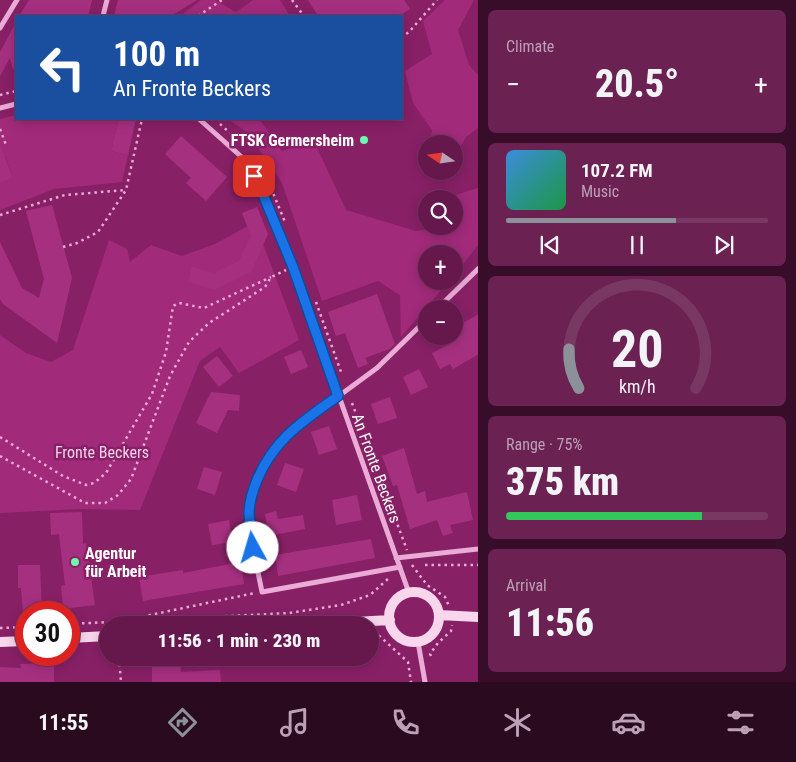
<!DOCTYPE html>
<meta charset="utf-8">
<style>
:root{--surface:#66184c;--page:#6c2153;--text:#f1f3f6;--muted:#bca0b5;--line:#793764;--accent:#8c9099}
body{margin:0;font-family:"Roboto Condensed",sans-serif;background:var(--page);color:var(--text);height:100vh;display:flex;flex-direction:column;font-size:19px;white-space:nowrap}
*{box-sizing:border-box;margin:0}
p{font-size:16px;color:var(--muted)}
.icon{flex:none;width:28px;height:28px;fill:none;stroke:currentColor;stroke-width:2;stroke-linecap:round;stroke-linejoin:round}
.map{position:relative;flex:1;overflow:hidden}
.details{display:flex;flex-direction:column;gap:10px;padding:10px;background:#380d2a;width:318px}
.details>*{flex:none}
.top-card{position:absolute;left:15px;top:15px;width:388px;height:105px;border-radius:0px;box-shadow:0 2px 12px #0003,0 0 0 1px var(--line);background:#1a4fa0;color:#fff;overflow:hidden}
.needle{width:32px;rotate:283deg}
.buttons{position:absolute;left:418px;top:135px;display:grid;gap:10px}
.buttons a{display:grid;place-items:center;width:45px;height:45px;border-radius:50%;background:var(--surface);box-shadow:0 2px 12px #0003,0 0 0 1px var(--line);font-size:25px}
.speed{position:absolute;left:15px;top:601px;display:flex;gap:10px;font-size:25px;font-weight:700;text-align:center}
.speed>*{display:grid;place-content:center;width:65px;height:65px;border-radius:50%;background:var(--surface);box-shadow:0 2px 12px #0003,0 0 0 1px var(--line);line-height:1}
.speed .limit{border:8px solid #d22;background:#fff;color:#111}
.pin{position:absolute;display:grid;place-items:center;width:42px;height:42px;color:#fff;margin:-21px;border-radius:10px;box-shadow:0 2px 8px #0006}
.me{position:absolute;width:55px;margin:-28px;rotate:354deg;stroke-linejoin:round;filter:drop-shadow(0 0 4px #0008)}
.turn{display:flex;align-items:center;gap:18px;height:105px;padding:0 15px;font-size:22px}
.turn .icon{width:65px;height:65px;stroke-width:2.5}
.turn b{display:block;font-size:35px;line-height:42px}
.big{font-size:38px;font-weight:800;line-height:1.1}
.details .tile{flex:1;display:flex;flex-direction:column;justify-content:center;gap:8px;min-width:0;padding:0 18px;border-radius:8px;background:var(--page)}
.details .dial{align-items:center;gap:0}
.dial svg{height:130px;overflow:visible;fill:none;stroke:var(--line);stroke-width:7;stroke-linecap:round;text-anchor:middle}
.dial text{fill:var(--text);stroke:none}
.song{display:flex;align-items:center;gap:15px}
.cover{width:60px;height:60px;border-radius:8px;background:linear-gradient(135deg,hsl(210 70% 55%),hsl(140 70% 35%))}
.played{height:5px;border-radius:2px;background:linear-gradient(90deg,var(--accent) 65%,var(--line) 65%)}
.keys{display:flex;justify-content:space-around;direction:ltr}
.heat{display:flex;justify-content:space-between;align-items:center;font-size:28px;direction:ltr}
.charge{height:8px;border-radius:4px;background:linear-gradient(90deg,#34c759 75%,var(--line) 0)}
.trip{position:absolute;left:99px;top:616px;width:280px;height:50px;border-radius:25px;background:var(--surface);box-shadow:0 2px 12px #0003,0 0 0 1px var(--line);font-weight:800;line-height:50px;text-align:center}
.dock{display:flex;height:80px;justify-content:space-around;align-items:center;background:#290a1e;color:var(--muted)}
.dock .icon{width:35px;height:35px}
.dock .active{color:var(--accent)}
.dock b{font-size:22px;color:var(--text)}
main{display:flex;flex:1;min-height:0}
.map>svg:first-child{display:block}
</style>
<main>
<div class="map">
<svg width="479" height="682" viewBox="0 0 479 682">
<rect width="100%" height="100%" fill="#882066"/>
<!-- green -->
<path fill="#a12a7b" d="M201,0H215L236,12L253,0H280L290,16H180Z
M445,0H474L458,30L469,65L478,75V128L466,137L454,159V144H430L432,130L413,103L405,71L432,54L423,21Z
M16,115V119H119L111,151L128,155L122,182L54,189L0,210V183L13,178L5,156L0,157V119Z
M228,119H259L282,151L314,141L346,210L416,231L454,226V199L446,198L478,188V245L454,276V254H426V281H449L401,337L400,295L378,281L322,301L282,183L247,132Z
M255,222L299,340L239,373L220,347L200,361L140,510L79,509L0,513V335L26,353L51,362L73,350L109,240L127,249L130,262L151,245L182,256L215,244Z"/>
<!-- building -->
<path fill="#a63080" d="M29,0H92L88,16H19Z
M118,0H197L171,16H114Z
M308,0H404L410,9L399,16H318Z
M16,22V68L13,69L10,58L0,76V52Z
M119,119H136L128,155L111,151Z
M181,136L227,177L206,201L186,183L191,178L165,154Z
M0,147H1L13,178L0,183Z
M52,205L72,278L57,343L3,304L0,299V242L22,288L39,298L44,279L26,211Z
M257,207L268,234L251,272L214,290L188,282L192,267L214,273L239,261L251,236L242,213Z
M377,294L395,344L390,349L365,358L368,364L358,368L345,333L336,336L328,312Z
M479,314V354L453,369L450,364L440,369L432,353L457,340L454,334V328Z
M301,350L308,367L291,374L284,357Z
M217,356L233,376L219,387L203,367Z
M419,369L428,387L411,395L403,377Z
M211,392L240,395L239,411L228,410L217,433L196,423Z
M390,397L397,418L378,424L371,404Z
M329,426L337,449L319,455L311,432Z
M404,448L417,494L425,491L427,502L467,492L473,520L450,525L453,533L443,536L437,520L410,529L397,485L393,486L382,456Z
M285,463L304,469L296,492L277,485Z
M204,467L222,472L215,495L197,489Z
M357,495L362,520L336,525L332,500Z
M276,511L278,519L303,515L305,529L269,536L265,514Z
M82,512L83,544L86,543L95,605L63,609L61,586L65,585L59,534L51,535L50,513Z
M229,520L233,542L212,545L208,524Z
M371,539L375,558L278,576L275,555Z
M241,562L244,584L143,601L139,577L183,570V573Z
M18,565H40L42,612L23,613L21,588H18Z
M152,658H180L181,672L220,670L221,682H152Z
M54,663V682H0V667L21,668L20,664Z"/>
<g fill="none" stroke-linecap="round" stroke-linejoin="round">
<!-- path -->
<path stroke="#eaabd7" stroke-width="2.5" stroke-dasharray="2.5 4" stroke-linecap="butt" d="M292,0L304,16
M198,16L222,0
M401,38L409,32L437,0
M0,95L16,91
M220,124L240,142
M0,129L6,145
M271,188L285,222
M0,215L65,195L126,190
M63,247L77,243L98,232L126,190L142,119
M316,302L341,372
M352,403L407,550
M0,437L63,476L86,485L94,483L106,473L152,394L166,352L173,306L179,303L204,308L271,277
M0,456L85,503H105L118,495L131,479L170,376L189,342L209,323L265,287L271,277L286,270
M412,565L427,585L445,597L449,606
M425,565H479
M136,619L150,615L255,593
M69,624L289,613L341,605L370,595L389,578
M0,628L26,627
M374,631L408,662L411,682
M431,656L430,654L438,643L451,631L452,625
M119,658L121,682"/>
<!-- street -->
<path stroke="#eaabd7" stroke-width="5" d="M103,16L107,0
M0,28L17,0
M0,108L16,104
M199,119L245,160L262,191L293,267L409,593
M437,309L479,268
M396,558L479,549
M400,567L262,592L253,548L249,513L254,489L263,468L276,446L291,431L377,368L426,320
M418,642L425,682"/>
<!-- secondary -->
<path stroke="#f8d7ed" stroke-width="10" d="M389 617a25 25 0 1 1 50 0a25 25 0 1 1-50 0Z
M439,615L479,617
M301,625L390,620
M69,638L108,636
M0,642L26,641"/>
</g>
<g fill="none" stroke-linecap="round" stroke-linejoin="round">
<!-- route casing -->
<g stroke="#114b97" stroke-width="12">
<path id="route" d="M253,548C252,537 250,525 249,514C249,503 253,490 257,480C275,438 302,422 338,396L293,267L262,192L254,176"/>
</g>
<!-- route -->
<use href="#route" stroke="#1a73e8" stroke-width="9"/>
</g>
<!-- markers -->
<g fill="#6cf8ae" stroke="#882066" stroke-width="2">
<circle cx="364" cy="140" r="5"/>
<circle cx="75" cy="562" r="5"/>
</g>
<g text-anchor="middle" stroke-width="5" stroke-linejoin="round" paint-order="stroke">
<!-- poi labels -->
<g font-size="16" font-weight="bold" fill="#fff" stroke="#882066" text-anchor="end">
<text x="354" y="146">FTSK Germersheim</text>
<text x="85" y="559" text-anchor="start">Agentur<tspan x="85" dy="18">für Arbeit</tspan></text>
</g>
<!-- park labels -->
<g font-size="16" fill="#f8d0eb" stroke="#882066">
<text x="102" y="458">Fronte Beckers</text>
</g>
<!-- street labels -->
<g font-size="16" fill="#fff" stroke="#882066">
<text transform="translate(377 468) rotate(70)" y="6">An Fronte Beckers</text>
</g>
</g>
</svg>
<div class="buttons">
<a><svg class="needle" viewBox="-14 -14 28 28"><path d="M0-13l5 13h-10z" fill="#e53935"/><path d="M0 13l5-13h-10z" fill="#bca0b5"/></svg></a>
<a><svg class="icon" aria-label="search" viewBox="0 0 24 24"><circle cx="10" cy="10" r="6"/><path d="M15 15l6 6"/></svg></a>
<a>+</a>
<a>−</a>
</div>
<div class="speed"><div class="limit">30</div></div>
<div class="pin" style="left:254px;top:176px;background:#d93025"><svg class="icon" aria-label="arrive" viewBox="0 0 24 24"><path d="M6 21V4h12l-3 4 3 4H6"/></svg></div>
<svg class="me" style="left:253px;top:548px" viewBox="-20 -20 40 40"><circle r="19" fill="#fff"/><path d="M0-13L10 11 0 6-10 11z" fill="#1a73e8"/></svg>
<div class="trip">11:56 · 1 min · 230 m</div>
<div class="top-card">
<div class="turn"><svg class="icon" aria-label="left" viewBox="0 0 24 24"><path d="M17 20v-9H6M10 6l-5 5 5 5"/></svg><div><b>100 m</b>An Fronte Beckers</div></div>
</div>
</div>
<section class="details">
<div class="tile"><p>Climate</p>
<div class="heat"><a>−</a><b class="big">20.5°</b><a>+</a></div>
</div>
<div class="tile">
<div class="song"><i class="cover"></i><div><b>107.2 FM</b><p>Music</p></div></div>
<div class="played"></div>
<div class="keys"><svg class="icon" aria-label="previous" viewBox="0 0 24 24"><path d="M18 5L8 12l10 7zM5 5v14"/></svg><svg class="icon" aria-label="pause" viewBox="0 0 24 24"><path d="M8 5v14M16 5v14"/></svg><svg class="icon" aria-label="next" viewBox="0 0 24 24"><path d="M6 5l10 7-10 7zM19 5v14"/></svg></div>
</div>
<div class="tile dial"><svg viewBox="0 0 100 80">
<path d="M14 69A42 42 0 1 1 86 69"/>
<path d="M14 69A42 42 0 0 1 8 45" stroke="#8c9099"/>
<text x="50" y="56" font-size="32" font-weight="700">20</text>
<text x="50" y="72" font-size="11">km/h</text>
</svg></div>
<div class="tile"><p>Range · 75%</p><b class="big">375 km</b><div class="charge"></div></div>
<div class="tile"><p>Arrival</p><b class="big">11:56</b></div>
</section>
</main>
<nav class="dock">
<b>11:55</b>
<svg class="icon active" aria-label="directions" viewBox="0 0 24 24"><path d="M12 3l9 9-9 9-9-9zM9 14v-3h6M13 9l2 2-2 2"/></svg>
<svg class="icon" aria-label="music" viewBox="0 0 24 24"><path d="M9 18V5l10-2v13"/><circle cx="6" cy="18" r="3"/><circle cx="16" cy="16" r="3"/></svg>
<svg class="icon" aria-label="phone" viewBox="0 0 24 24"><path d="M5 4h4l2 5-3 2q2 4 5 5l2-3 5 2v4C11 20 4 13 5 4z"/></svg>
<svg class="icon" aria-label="climate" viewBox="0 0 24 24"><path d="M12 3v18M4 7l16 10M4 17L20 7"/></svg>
<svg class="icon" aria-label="car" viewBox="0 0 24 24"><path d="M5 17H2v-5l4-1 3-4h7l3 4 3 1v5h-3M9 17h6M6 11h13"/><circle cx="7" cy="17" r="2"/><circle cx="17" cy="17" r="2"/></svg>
<svg class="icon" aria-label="filters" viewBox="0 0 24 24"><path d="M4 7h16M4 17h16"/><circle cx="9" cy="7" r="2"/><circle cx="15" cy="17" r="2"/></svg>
</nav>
